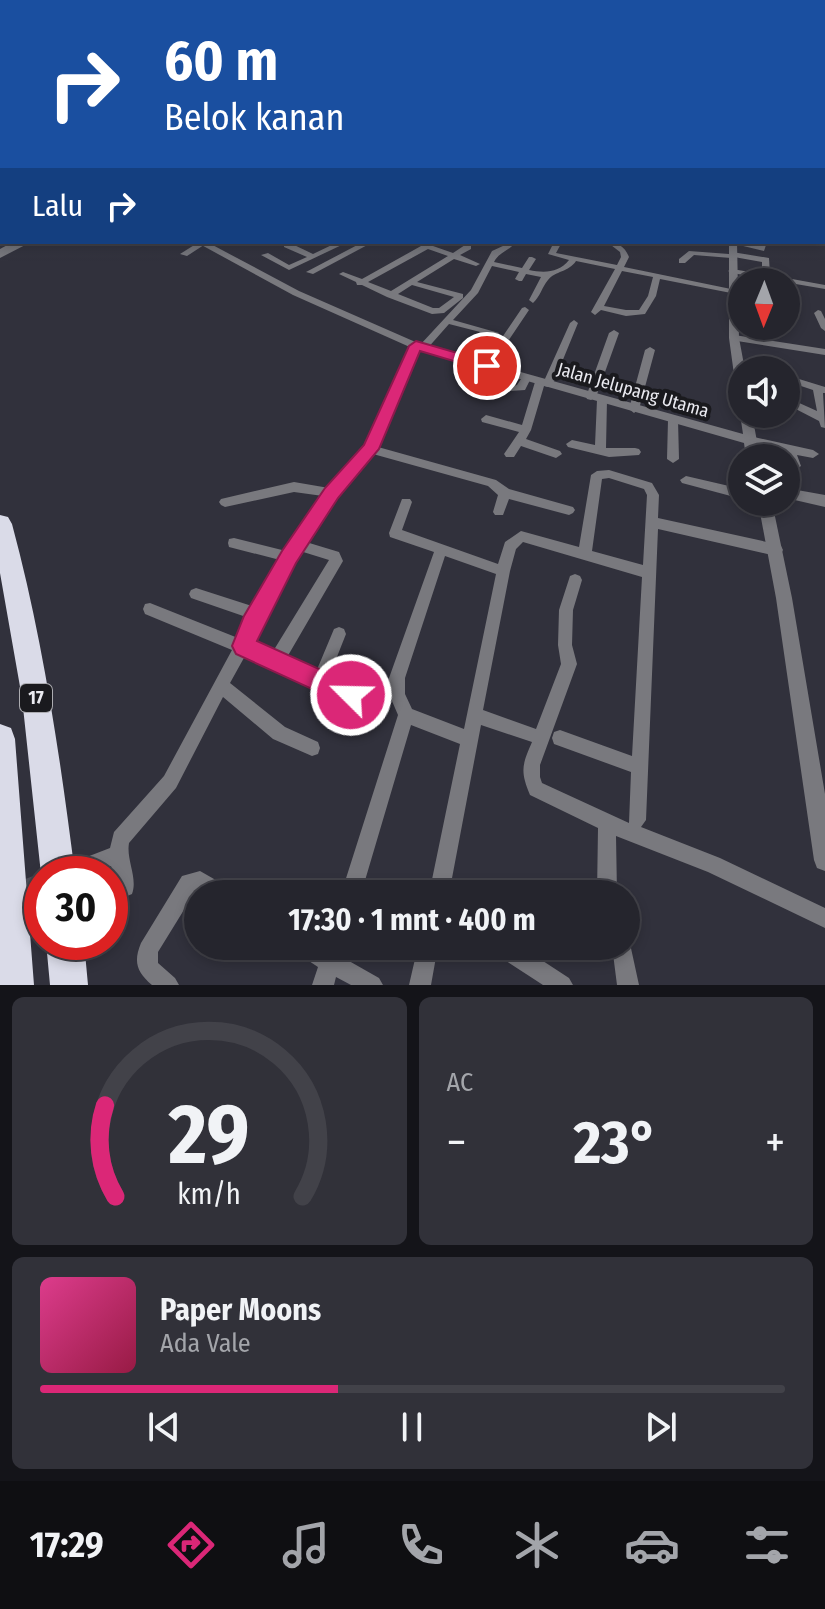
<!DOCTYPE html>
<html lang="id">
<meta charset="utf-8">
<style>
:root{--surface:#25252d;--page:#313139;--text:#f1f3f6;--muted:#a3a5aa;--line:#424249;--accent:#db2777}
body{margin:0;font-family:"Fira Sans Condensed",sans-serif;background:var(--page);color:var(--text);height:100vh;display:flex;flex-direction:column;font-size:30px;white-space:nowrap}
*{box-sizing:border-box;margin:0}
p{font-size:26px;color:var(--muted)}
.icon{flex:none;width:44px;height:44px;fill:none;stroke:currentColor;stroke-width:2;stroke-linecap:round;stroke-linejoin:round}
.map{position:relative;height:985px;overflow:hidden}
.side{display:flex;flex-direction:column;gap:12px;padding:12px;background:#141419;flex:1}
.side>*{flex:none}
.guide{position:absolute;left:0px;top:0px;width:826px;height:244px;box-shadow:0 4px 12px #0003,0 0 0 2px var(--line);background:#1a4fa0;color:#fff;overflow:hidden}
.needle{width:52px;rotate:181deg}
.buttons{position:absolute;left:728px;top:268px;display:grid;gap:16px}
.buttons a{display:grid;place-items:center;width:72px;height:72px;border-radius:50%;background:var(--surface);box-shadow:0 4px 12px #0003,0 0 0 2px var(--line);font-size:40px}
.speed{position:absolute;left:24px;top:856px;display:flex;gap:16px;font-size:40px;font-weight:700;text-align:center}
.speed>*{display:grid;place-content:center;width:104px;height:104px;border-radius:50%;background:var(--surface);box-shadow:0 4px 12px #0003,0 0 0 2px var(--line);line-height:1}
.speed .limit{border:12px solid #d22;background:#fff;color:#111}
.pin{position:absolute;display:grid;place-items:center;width:68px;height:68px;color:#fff;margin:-34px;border:4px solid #fff;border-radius:50%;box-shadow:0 2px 8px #0007}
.me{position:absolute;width:88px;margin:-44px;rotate:293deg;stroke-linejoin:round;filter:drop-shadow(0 0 6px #0008)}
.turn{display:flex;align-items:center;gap:28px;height:168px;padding:0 32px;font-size:36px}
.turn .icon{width:104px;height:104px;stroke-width:2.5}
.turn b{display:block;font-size:56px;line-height:68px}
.then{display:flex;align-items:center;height:76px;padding:0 32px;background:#0003;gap:16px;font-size:30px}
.big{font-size:60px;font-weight:700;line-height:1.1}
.side .widget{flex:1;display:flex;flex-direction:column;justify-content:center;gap:12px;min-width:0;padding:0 28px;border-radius:12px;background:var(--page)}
.side .dial{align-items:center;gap:0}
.dial svg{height:208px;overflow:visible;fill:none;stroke:var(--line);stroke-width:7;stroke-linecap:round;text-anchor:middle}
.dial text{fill:var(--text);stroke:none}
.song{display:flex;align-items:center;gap:24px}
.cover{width:96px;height:96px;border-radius:12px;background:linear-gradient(135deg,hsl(330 70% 55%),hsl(340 70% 35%))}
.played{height:8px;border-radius:4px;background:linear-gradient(90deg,var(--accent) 40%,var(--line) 40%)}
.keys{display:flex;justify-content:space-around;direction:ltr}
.heat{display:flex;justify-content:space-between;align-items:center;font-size:44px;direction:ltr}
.side .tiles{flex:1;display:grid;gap:12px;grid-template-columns:1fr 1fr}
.widget:last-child{grid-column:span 2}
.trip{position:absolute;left:184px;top:880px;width:456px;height:80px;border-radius:40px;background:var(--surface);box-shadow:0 4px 12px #0003,0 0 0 2px var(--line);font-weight:700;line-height:80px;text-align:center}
.tab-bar{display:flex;height:128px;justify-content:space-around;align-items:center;background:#0f0f12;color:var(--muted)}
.tab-bar .icon{width:56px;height:56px}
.tab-bar .active{color:var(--accent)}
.tab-bar b{font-size:36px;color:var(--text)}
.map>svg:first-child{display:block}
</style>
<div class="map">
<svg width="825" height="985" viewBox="0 0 825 985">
<rect width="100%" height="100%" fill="#31313c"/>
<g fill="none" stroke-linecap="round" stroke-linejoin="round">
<!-- river -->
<path fill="#140e35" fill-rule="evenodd" d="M2,142V148L0,149V143Z
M2,165V171L0,172V166Z"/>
<!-- minor-tunnel -->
<path stroke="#4d4d57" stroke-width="19" stroke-dasharray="19 9" stroke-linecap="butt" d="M0,898L42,883"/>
<!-- minor -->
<path fill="#79797e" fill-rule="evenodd" d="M824,124H825V126H824Z
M824,150L825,151V155L824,154Z
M2,175V179L0,180V176Z
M824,177H825V181H824Z
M0,185H2V189H0Z
M0,207H2V211H0Z
M0,216H2V221H0Z
M13,242H23L0,254V249Z
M199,242L207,243L187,256L180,254Z
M338,242H348L289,270L261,255L268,253L289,265L307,257L284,247V243H290L313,254Z
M363,242H373L313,274L306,272Z
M421,242H438L433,246L453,253L465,245H471V249L460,255L480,264L476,266L454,259L417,282L463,294V298L444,313L432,314L387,297L362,285H357L356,282L339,274L343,272L362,279L421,246L418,244ZM428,249L448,256L391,291L368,282ZM412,285L454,297L439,308H433L398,294Z
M508,242H516C509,251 499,252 494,262L522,268L529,257H532L536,259L529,270C544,273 559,273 569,260L548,254L554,242H562L556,253L617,265L621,257L620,252L607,242C618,242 625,247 629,257L624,267L731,289L735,291L731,293L660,279L656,296L645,314L626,316L601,310L595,315L591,312L615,269L576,261C569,272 555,271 548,280C542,287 540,297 533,303L529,300L541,277L526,274L522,281H519L515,279L519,272L492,266L478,293L453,320L499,333L476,365L473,366L468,363L488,334L449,324L426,350L419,349L378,447L496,480L509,489L573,507L575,510L573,513L569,515L509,499L503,515H495L493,512L498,495L488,486L373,454L336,496L306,542L339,552L343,561L286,659L316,672L334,629L339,627L344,629L346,634L329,677L357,689L359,695L357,701L351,703L245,656L230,683L285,727L318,742L320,748L318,754L312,756L273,739L223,697L176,788L129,843C126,860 138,878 132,894L125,897L118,894L111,866L92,874H79L77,867L79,860L110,848L114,832L164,776L232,650L145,614L143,609L145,604L150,603L238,638L249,618L191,598L189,594L191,590L196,588L255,607L280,560L229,547L228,543L229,539L234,538L286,551L323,496L294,492L225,507L221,505L219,502L221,499L294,482L329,488L366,447L413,344L420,345L471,290L492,251L505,245ZM622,271L653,277L648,296L639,310H626L604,306ZM300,551L329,560L272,653L251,644Z
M717,242H736L737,243L733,245Z
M759,242H767L764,251L739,245L743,243L758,246Z
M689,251L729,254L732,252L769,258L770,275L825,285V289L732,273L728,271L732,269L762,274V262L734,257L731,258L694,255L685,263H679V259Z
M525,307L529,310L490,368H484V364L522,308Z
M818,310L821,311L825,319V331L821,328L814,313Z
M574,320L578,323L553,384L548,387L544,386L531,430L526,439L560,451L562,454L556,458L521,446L514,457H506L504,454L519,432L482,422L481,419L486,415L522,425L535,382L540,379L544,381L570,323Z
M614,330L619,333L596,397L591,400L587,399L586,397L609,333Z
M734,335L825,349V355L731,340V336Z
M650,347L655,350L639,409L634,413L629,409L645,350Z
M740,364L755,368L757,370L737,369V365Z
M526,375L531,378L525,390L510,391V387L517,385L523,376Z
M786,375L825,387V393H823L825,428L821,427L819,421L786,404V397L817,411L813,390L786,381Z
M602,397L607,400L606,448H635L639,449L641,452L639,455L609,457L568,447L566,444L572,440L595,445L597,400Z
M673,416L678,420L679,459L673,463L667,459L668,420Z
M749,436L813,450L819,454L813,458L797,455L801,466L795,470L789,466L785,452L745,443L743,440Z
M609,470L652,483L659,495L658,518L776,544L781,546L783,550L781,554L776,556L658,529L646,820L641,827L720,858L825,908V928L708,872L616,836L617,894H597L598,828L530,795C520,771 522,765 532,742L481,725L449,894H429L460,744L411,725L361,894H341L398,715L389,694V678L434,552L390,537L389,533L402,499H410L412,502L402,530L498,564L505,542L521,531L579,547L591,475L597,471ZM609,478L644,489L647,495L643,565L592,551L602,479ZM523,542L642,577L632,756L560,730L554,732L552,738L554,744L631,772L629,823L542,783L540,777V765L577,664L572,645L573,610L582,580L580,576L575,574L570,576L559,610L558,645L561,664L536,729L483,710L510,571L516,549ZM445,556L496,574L464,729L412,709L405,694V678Z
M686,476L742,489V499L682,483L680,480Z
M200,871L228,887L231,894H203L198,891L195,892L158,952V963L175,978L179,985H152C137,972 133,962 141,943L182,876Z
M626,937L629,939L639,985H617L612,946H626Z
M294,946H345L342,957L379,978L383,985H351L336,977L334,985H312L318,967L297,953Z
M418,946H438L431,985H409Z
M491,946H520L569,978L573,985H543L494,953Z"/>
<!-- tertiary -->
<path fill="#79797e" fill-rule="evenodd" d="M20,242H31L0,258V252Z
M196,242H207L299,291L420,344L743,434L740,414L742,411V414H752L760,458H746L744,443L412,348L293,295Z
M729,242H737L739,338L745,370H742V393L736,389L729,338Z
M786,488L825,495V507L786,498Z
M758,502H772L792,598L825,794V871L817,868L814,860L776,598Z"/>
<!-- motorway -->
<path fill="#dadbe8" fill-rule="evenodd" d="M0,515L8,517L12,524C43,639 60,756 75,874H42V878L41,874L22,698L0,573Z
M0,724L11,728L15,739L34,985H0Z
M46,942H84L88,985H50Z"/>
</g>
<!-- sky -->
<linearGradient id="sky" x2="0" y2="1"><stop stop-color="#1b1b21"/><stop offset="0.47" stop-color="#484e61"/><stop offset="1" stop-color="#484e61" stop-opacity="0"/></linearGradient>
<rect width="825" height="262" fill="url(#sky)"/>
<!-- route -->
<path fill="#db2777" stroke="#8e194d" stroke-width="2" d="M416,341L492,363L494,366L487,371L420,351L379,449L338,498L296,563L257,641L359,687L363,695L359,703L351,707L236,654L232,646L244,616L282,551L325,488L364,445L409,346Z"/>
<g text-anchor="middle" stroke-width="8" stroke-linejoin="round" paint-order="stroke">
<!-- far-street labels -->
<g font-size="18" fill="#eaeaf0" stroke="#1a1a1e">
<text transform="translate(633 390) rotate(16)" y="6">Jalan Jelupang Utama</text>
</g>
<!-- shield labels -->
<rect fill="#1a1a1e" stroke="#acacb1" stroke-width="2" x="20" y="684" width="32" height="28" rx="6"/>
<g font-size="18" font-weight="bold" fill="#eaeaf0">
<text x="36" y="704">17</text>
</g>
</g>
</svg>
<div class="buttons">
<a><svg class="needle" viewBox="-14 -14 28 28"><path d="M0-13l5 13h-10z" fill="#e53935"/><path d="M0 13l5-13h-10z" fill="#a3a5aa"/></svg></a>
<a><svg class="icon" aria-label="sound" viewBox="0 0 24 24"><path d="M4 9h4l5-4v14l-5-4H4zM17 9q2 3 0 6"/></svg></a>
<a><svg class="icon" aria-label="layers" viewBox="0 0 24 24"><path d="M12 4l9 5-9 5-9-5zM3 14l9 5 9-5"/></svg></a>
</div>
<div class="speed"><div class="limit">30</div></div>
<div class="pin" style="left:487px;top:366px;background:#d93025"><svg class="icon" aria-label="arrive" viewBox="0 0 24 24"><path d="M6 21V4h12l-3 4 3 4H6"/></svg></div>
<svg class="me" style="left:351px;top:695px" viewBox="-20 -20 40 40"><circle r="17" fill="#db2777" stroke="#fff" stroke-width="3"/><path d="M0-11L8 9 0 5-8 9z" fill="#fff"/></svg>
<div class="trip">17:30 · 1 mnt · 400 m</div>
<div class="guide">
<div class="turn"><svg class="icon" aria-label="right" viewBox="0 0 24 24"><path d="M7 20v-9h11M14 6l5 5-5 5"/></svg><div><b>60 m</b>Belok kanan</div></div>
<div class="then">Lalu<svg class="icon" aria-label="right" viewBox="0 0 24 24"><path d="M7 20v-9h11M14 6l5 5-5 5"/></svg></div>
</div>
</div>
<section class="side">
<div class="tiles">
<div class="widget dial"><svg viewBox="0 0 100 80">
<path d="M14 69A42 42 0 1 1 86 69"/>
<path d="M14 69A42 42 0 0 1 10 34" stroke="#db2777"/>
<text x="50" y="56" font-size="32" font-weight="700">29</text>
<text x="50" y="72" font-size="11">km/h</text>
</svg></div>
<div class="widget"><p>AC</p>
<div class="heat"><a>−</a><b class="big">23°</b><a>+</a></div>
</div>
<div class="widget">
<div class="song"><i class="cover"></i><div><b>Paper Moons</b><p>Ada Vale</p></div></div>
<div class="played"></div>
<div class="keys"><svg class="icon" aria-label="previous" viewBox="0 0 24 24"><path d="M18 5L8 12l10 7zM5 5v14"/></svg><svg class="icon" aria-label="pause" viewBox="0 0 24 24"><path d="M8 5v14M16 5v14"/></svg><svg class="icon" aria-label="next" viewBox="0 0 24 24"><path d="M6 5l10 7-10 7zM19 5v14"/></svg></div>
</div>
</div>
</section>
<nav class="tab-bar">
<b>17:29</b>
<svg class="icon active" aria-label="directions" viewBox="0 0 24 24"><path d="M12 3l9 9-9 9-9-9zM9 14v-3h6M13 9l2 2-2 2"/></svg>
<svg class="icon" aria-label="music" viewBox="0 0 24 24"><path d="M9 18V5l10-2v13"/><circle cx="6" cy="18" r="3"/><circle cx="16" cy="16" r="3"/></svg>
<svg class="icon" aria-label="phone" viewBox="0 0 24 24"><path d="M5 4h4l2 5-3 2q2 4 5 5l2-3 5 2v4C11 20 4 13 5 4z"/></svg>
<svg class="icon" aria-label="climate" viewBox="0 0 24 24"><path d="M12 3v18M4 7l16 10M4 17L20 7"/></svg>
<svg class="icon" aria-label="car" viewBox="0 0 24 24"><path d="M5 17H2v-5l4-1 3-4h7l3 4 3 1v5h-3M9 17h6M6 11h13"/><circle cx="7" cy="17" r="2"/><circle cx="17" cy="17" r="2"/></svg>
<svg class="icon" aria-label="filters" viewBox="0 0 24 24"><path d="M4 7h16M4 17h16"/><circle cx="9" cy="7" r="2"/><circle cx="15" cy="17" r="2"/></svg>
</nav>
